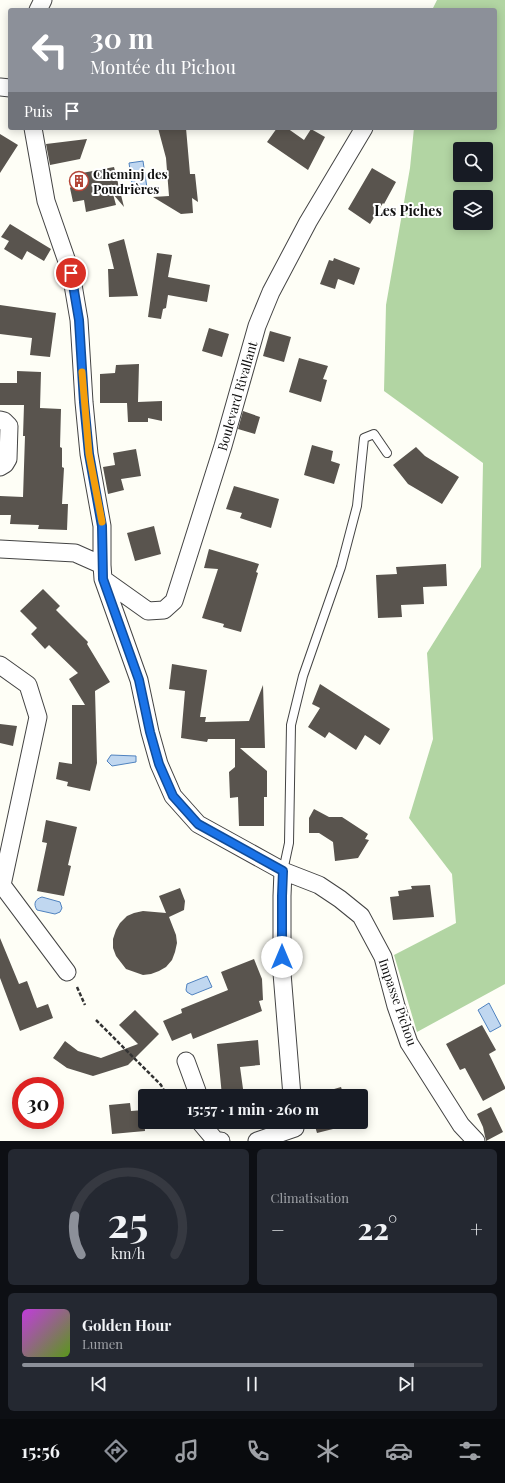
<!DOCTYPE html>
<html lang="fr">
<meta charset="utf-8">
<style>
:root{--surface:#171b24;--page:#242831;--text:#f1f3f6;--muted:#9ea1a6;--line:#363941;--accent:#8c9099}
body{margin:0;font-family:"Playfair Display",serif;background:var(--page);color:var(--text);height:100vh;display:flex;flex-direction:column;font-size:15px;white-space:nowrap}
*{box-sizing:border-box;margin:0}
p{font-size:13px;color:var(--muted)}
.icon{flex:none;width:22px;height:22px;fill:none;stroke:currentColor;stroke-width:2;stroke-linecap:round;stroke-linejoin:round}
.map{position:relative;height:1141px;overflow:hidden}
.panel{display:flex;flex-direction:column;gap:8px;padding:8px;background:#0d0f14;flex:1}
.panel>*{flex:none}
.top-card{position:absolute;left:8px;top:8px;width:489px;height:122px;border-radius:4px;box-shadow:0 2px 10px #0003;background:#8c9099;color:#fff;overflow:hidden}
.controls{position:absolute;left:453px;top:142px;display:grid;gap:8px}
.controls a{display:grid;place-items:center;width:40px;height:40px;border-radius:4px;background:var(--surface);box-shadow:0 2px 10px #0003;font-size:20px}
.speed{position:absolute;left:12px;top:1077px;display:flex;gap:8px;font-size:20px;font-weight:700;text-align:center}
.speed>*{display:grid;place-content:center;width:52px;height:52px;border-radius:50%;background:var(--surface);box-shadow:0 2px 10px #0003;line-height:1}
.speed .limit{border:6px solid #d22;background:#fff;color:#111}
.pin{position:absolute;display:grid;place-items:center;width:34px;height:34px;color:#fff;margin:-17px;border:2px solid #fff;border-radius:50%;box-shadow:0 1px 4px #0007}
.me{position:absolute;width:44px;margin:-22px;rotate:0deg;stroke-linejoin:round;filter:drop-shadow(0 0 3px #0008)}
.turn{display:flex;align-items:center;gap:14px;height:84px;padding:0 16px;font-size:18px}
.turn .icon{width:52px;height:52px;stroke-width:2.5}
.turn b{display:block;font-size:28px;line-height:34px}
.then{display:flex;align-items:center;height:38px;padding:0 16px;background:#0003;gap:8px;font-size:15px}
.big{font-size:30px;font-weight:700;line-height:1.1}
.panel .card{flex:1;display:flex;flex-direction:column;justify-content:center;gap:6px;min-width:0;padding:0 14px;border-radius:6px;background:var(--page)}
.panel .dial{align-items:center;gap:0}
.dial svg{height:104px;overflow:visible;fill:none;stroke:var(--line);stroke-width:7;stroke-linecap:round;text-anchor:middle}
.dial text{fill:var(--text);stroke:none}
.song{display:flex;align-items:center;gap:12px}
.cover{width:48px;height:48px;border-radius:6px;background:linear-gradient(135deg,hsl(290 70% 55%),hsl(90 70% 35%))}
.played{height:4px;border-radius:2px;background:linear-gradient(90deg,var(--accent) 85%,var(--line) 85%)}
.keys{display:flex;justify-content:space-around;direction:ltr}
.heat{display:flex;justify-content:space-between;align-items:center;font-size:22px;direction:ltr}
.panel .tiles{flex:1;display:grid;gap:8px;grid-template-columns:1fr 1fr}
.card:last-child{grid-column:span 2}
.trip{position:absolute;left:138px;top:1089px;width:230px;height:40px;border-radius:4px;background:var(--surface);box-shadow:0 2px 10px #0003;font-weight:700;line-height:40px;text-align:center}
.tab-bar{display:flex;height:64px;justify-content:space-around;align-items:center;background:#090b0e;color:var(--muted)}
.tab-bar .icon{width:28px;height:28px}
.tab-bar .selected{color:var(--accent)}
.tab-bar b{font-size:18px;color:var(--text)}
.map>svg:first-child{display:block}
</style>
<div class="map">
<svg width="505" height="1141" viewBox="0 0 505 1141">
<rect width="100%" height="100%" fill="#fefef6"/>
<!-- forest -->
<path fill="#b2d5a3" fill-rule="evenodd" d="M437,0H505V984L417,1032L394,955L456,923L452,874L409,818L433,739L427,653L481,567L483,463L384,391L386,305L410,168L414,128H495V10H432ZM460,149H486V175H460ZM460,197H486V223H460Z"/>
<!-- water -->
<path fill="#c0d7f0" stroke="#4f82bf" d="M143,161L147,188L133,190L129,163Z
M111,755L136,756V762L112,766L107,761Z
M42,897L60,902L62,908L60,912L55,914L37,910C33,904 35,899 42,897Z
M207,976L212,987L192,995L187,992L186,990L187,984Z
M489,1003L501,1026L490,1032L478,1010Z"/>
<!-- building -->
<path fill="#59544e" d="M158,128H186L190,174H195L198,202L192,198L193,213L181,214L153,197L169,196L166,158Z
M277,128H287L304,140L311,129L325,137L308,170L267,142Z
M0,134L18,145L0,173Z
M87,139L80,159L50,165L46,144Z
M114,167L124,207L113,194L116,205L86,212L84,200L73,202L70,188L82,173Z
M372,168L396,182L384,204L383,203L370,224L348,209Z
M10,224L51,249L44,261L27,251L22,260L4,249L9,241L1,237Z
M124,239L138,296L109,297L108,269H114L108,244Z
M157,253L172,255L168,277L210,285L207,302L168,295L166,308L163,309L161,319L148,317Z
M334,258L360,268L354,285L338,279L335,289L320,284L329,260L333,261Z
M0,305L56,313L50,357L30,355L32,338L0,334Z
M209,328L229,334L222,357L202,351Z
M270,331L291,337L284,362L263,356Z
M299,358L328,366L323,379L327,380L321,402L289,392Z
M139,364L138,402L162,401V421L148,418V422H128L127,403H100V374L115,373L116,365Z
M17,371L41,372L40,408L61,409L60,447L62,448V467L64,468L62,504H68L67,530L38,529L39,525L10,524L11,515H0V496L23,497L25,436H23L24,405H0V383H17Z
M243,411L260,417L255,434L238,429Z
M312,445L333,451L331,461L340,464L334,484L304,475Z
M416,447L425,456L459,477L442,504L408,484L393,465Z
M136,449L141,476L121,479L124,490L108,494L103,467L115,465L113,453Z
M234,486L279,499L271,528L240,518L242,513L226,509Z
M154,526L161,554L135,561L127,533Z
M209,549L259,564L256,572L258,573L241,632L223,627L224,624L202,618L218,569L204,568Z
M446,564L447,586L423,587L424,604L401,605L402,617L378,618L376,575L397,574L396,567Z
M43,589L60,606L56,610L88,642L87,644L110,682L95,691L97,763L90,791L67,786L68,782L56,779L59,762L72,764V705H85L69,679L78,673L49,645L45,649L31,634L37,628L20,611Z
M172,664L207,670L200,717H206L205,722L249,721L263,685L265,748H240L267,771V797H264V826H239L238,797L230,798L229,772L235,767V739H208L207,742L181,738L185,691L169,689Z
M320,684L390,729L380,745L365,735L356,750L329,732L325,738L308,727L320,708L312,704Z
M0,724L17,726L13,746L0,743Z
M314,809L329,817H342L368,834L365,839L369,840L358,858L335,861L333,842L319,833H309V818Z
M46,820L77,827L68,865L71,866L64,896L37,891L47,843L42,842Z
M430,885L434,917L393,920L390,897L399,896L398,891L412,889L411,886Z
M180,888L185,901L184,910L169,917L176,935L177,943L175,952L172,960L166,967L159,971L151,974L143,975L126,969L116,956L113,948V939L116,930L120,923L127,916L134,913L143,911L166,913L159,896Z
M0,938L19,984L27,981L37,1008L48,1004L53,1018L20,1031L0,978Z
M254,959L262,979L263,1000L259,1001L262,1011L193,1039L191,1033L172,1041L163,1021L182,1013L181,1009L228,990L221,972Z
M135,1010L159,1034L128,1065L93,1076L67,1068L53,1058L65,1041L78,1051L101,1058L138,1044L119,1025Z
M482,1025L496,1050L489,1054L505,1087V1089L483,1101L465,1068L460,1070L446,1044Z
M258,1040L260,1065L240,1067L244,1096H222L217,1044Z
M341,1087L344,1096H310Z
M130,1103L131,1111L144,1110L145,1131L112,1134L109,1105Z
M491,1107L503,1132L486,1141L483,1127L477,1114Z
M304,1122H330L333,1129L317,1133L314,1123L305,1126Z"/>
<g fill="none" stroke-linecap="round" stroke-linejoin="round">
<!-- lane casing -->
<g stroke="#444" stroke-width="10">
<path id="lane" d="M283,871L289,843L291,725L303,676L341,567L357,506L364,438L374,434L387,453"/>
</g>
<!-- street casing -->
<g stroke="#444" stroke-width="19">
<path id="street" d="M38,10L43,0
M0,87L10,88
M33,128L46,201L71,273L79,320L84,402L89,454L102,526V565L103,579L139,680L150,732L159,764L173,796L198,824L283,871L282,896V973L292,1096
M0,420L4,421L9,426L8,459L5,464L0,467
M0,549L75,553L102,565
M103,579L148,611L164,610L174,601L223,446L257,326L271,292L308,222L364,128
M0,665L28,685L38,717L2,885L67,972
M283,871L319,885L340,899L361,916L383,957L396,1006L409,1043L461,1125L476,1141
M186,1061L197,1091V1096
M200,1122L216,1141H221
M257,1141L295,1128"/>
</g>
<!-- path -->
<path stroke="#333" stroke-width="2.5" stroke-dasharray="4 2" stroke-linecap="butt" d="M77,987L85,1005
M96,1020L161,1085L167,1096"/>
<!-- lane -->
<use href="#lane" stroke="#fff" stroke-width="8"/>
<!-- street -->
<use href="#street" stroke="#fff" stroke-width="17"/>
</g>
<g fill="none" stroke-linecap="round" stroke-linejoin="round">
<!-- route casing -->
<g stroke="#114b97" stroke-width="10">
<path id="route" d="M71,273L79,320L84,402L89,454L102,526L103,579L139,680L150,732L159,764L173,796L198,824L283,871L282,896V957"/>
</g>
<!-- route -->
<use href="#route" stroke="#1a73e8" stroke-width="7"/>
<!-- slow -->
<path stroke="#f59e0b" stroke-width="7" d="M82,372L89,454L102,522"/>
</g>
<!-- icons -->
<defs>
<g id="building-ring" transform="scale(1)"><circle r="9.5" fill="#fff" stroke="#b34437" stroke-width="1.5"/><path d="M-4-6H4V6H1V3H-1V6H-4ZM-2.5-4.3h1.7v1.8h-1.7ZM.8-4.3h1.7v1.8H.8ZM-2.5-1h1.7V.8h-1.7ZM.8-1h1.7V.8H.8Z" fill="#b34437"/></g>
</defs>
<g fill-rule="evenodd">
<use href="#building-ring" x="79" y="181"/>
</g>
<g text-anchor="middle" stroke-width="4" stroke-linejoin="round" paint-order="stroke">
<!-- poi labels -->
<g font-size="13" font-weight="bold" fill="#111" stroke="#fff" text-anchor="start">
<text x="93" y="179">Cheminj des<tspan x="93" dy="15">Poudrières</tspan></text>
</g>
<!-- street labels -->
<g font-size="13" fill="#111" stroke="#fff">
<text transform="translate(237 396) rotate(-74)" y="5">Boulevard Rivallant</text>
<text transform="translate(398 1002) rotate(71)" y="5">Impasse Pichou</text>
</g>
<!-- neighbourhood labels -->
<g font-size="14" font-weight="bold" fill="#111" stroke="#fff">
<text x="408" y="216">Les Piches</text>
</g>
</g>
</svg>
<div class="controls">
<a><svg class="icon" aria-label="search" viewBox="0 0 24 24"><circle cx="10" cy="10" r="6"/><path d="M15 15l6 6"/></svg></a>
<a><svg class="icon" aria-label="layers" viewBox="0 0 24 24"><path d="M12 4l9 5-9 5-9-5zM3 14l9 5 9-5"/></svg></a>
</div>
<div class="speed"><div class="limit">30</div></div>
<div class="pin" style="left:71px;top:273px;background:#d93025"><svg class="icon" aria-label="arrive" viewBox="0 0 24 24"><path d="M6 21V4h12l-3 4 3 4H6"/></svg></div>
<svg class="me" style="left:282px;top:957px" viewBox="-20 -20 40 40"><circle r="19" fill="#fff"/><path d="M0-13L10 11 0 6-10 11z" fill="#1a73e8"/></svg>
<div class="trip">15:57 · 1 min · 260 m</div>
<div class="top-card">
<div class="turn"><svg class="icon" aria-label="left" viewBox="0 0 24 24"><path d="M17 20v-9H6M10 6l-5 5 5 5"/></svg><div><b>30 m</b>Montée du Pichou</div></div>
<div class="then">Puis<svg class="icon" aria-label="arrive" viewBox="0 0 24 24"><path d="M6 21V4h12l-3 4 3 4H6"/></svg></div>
</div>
</div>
<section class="panel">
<div class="tiles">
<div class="card dial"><svg viewBox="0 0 100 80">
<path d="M14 69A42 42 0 1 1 86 69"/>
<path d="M14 69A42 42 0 0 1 9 39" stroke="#8c9099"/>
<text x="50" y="56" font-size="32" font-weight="700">25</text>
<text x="50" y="72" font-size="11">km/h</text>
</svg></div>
<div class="card"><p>Climatisation</p>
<div class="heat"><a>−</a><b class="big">22°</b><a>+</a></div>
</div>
<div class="card">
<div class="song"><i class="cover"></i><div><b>Golden Hour</b><p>Lumen</p></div></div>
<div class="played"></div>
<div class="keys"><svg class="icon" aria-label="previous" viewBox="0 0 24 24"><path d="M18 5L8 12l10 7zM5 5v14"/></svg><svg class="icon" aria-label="pause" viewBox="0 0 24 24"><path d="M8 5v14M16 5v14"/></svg><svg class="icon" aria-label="next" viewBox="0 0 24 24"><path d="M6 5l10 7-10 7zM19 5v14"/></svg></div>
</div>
</div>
</section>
<nav class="tab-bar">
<b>15:56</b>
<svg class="icon selected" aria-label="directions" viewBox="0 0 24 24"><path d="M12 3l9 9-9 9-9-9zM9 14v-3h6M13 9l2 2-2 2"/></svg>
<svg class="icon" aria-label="music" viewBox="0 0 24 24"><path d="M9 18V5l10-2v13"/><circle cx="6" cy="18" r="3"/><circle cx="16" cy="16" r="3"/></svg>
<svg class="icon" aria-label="phone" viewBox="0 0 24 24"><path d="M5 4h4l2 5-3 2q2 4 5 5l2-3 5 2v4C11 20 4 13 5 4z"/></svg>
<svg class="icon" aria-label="climate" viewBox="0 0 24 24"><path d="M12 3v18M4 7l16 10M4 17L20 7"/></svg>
<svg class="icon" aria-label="car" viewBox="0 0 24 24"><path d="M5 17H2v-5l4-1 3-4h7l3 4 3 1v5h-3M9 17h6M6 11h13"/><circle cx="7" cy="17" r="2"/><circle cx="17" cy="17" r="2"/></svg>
<svg class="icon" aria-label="filters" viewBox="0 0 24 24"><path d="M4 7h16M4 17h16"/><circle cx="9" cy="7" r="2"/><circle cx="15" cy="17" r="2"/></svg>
</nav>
